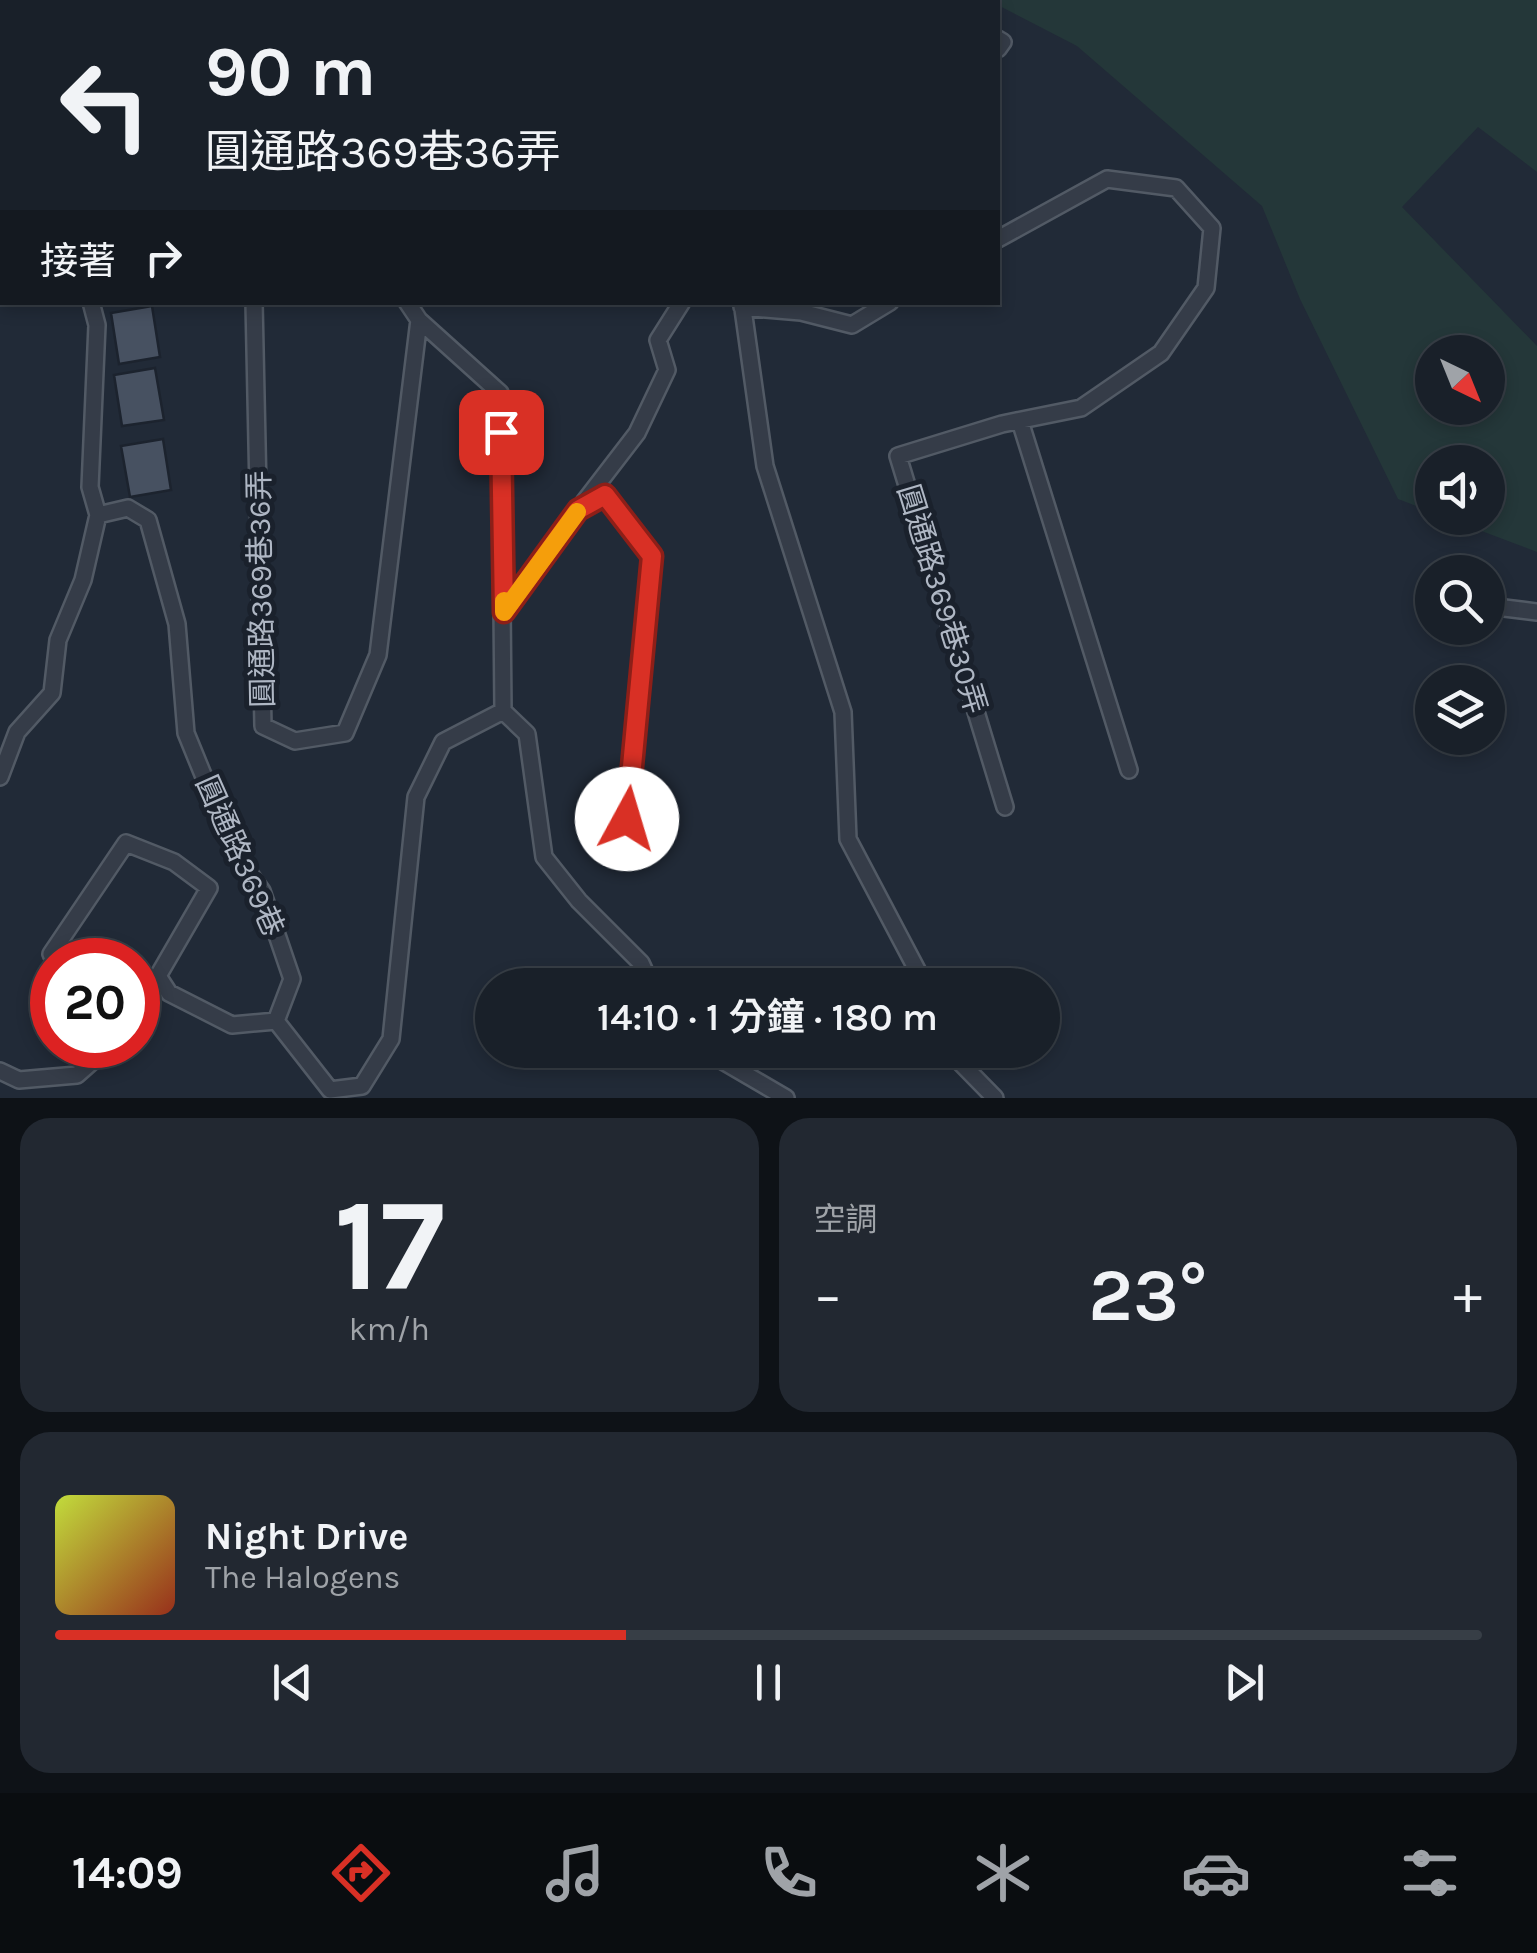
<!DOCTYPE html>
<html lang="zh-TW">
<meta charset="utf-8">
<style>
:root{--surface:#192029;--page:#222831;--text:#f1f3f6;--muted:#9fa3a8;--line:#373e46;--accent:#d93025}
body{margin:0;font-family:Karla,"Noto Sans TC",sans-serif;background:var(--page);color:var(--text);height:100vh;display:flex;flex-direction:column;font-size:38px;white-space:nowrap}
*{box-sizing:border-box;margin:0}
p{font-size:32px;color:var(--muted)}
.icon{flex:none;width:55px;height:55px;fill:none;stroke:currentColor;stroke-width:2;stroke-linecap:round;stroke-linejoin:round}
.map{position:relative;height:1098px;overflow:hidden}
.drawer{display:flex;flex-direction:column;gap:20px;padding:20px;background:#0e1217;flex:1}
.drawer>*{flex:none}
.banner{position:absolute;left:0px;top:0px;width:1000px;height:305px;box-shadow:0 5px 15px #0003,0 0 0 2px var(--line);background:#192029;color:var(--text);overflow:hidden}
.needle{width:65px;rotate:137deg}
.tools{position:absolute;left:1415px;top:335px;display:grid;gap:20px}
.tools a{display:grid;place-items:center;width:90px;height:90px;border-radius:50%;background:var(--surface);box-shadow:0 5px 15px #0003,0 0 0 2px var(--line);font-size:50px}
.speed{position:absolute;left:30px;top:938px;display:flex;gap:20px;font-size:50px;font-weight:700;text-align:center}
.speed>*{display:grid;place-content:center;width:130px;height:130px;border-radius:50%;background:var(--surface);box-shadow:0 5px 15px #0003,0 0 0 2px var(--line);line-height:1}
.speed .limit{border:15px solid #d22;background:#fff;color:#111}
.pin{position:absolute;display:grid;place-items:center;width:85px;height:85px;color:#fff;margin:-42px;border-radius:20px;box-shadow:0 5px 15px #0006}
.me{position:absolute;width:110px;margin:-55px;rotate:6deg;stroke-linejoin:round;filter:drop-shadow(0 0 8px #0008)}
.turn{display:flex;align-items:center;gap:35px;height:210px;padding:0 40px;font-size:45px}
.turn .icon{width:130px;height:130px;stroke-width:2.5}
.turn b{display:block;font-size:70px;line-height:85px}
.then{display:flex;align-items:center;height:95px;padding:0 40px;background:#0003;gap:20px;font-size:38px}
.big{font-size:75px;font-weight:600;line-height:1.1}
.drawer .widget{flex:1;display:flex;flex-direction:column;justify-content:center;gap:15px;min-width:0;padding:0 35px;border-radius:30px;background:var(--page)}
.drawer .dial{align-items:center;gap:0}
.dial b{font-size:130px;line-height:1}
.song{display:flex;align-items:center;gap:30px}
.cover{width:120px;height:120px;border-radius:15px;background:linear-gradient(135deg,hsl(70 70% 55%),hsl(10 70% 35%))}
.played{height:10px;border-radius:5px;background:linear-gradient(90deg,var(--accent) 40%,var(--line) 40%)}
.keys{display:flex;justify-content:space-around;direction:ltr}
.heat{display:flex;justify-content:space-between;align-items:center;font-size:55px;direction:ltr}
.drawer .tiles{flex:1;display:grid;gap:20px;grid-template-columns:1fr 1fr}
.widget:last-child{grid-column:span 2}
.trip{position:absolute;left:475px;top:968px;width:585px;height:100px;border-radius:50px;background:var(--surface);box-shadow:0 5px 15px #0003,0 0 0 2px var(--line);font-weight:600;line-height:100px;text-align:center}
.menu{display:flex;height:160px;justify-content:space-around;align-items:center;background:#0a0d10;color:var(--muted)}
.menu .icon{width:70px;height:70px}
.menu .on{color:var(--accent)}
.menu b{font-size:45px;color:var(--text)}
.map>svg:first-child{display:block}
</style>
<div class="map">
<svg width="1537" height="1098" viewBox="0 0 1537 1098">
<rect width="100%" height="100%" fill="#212a37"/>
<!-- green -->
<path fill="#243739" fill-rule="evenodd" d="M988,0H1537V172L1478,127L1402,207L1537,346V552L1447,518H1488V462H1432V512L1398,499L1300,299L1262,206L1077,46ZM1432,352H1488V408H1432Z"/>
<!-- building -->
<path fill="#475161" stroke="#1c232e" stroke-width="2.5" d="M152,306L160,357L119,364L111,313Z
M155,368L164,420L122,426L114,375Z
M163,439L171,490L130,497L121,446Z"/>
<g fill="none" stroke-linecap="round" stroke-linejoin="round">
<!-- lane casing -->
<g stroke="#525a65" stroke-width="20">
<path id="lane" d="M49,0L51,2
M913,0L922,2
M234,2V0
M652,2L657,0
M0,7L2,4
M998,39L1003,42L998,49
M0,74L2,79
M998,239L1107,179L1176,188L1212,228L1206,288L1161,353L1081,408L1002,424L898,456L1005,807
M91,302L97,325L90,487L98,515
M254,302L263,726L295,741L345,733L378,655L419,320L407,302
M742,302L765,466L843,712L848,839L925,985
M742,307L801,312L852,325L890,302
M419,320L500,393L503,711
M1020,421L1129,770
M584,502L637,433L667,370L658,340L682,302
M1488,606L1537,612
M504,612L578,510L605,495L652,557L627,819
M0,777L17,732L52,693L58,640L83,580L98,515L128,508L148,520L177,624L186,733L235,853L262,891L292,979L276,1021L330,1090L362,1086L391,1039L416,797L443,742L503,711L527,734L544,857L579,901L641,963L651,985
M51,954L126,843L174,862L209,888L158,976L169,993L232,1025L276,1021
M138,1006L158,976
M704,1050L786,1098
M948,1050L995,1098
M0,1071L19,1080L77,1075L111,1045"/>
</g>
<!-- lane -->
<use href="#lane" stroke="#353c48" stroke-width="15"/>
</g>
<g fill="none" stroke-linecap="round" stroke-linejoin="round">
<!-- route casing -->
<g stroke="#8d1f18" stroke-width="25">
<path id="route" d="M501,432L504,612L578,510L605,495L652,556L627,819"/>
</g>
<!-- route -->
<use href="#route" stroke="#d93025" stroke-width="18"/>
<!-- slow -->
<path stroke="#f59e0b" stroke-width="18" d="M504,601V612L577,512"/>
</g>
<g text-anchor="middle" stroke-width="10" stroke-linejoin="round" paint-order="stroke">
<!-- street labels -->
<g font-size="30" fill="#afb7c4" stroke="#1a212c">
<text transform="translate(261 589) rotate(-91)" y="10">圓通路369巷36弄</text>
<text transform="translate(942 599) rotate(73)" y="10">圓通路369巷30弄</text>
<text transform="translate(240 856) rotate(66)" y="10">圓通路369巷</text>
</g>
</g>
</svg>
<div class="tools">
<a><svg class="needle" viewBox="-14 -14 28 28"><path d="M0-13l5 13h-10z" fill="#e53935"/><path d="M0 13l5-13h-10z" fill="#9fa3a8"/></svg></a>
<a><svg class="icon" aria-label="sound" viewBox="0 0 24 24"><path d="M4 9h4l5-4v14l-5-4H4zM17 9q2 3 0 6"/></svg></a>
<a><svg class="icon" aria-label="search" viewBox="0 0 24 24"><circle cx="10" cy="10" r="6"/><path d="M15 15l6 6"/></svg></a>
<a><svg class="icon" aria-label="layers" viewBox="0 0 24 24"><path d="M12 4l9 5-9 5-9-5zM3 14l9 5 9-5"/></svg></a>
</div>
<div class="speed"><div class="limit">20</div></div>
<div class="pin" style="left:501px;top:432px;background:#d93025"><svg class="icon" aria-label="arrive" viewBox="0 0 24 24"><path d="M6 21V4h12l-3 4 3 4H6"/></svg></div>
<svg class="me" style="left:627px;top:819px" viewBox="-20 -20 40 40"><circle r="19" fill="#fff"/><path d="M0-13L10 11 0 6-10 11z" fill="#d93025"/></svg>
<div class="trip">14:10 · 1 分鐘 · 180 m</div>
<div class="banner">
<div class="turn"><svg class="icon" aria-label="left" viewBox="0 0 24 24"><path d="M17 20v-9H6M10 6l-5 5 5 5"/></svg><div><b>90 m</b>圓通路369巷36弄</div></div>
<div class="then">接著<svg class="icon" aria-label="right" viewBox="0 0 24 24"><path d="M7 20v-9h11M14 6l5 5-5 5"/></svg></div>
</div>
</div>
<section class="drawer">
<div class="tiles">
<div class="widget dial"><b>17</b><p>km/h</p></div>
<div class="widget"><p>空調</p>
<div class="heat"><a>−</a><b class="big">23°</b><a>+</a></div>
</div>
<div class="widget">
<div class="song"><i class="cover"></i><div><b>Night Drive</b><p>The Halogens</p></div></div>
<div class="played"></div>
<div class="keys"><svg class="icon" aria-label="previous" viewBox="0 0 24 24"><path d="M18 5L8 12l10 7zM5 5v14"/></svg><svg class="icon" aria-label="pause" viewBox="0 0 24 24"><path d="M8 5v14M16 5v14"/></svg><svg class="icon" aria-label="next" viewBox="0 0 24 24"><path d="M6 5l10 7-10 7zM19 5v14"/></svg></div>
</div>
</div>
</section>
<nav class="menu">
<b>14:09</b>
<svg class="icon on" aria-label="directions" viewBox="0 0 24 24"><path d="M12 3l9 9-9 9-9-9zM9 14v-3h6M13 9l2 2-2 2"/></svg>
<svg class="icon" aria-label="music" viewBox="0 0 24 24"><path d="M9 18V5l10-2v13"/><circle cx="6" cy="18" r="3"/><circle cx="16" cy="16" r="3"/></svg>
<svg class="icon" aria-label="phone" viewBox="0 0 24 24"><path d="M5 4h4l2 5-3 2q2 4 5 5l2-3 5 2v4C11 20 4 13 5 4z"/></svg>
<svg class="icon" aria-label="climate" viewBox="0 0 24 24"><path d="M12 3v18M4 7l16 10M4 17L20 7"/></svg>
<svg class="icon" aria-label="car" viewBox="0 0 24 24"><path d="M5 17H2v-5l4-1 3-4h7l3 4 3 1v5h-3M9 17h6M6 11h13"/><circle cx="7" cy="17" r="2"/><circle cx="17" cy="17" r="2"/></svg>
<svg class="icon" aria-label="filters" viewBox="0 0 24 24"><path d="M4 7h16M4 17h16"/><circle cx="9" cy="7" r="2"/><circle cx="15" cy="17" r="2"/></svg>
</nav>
